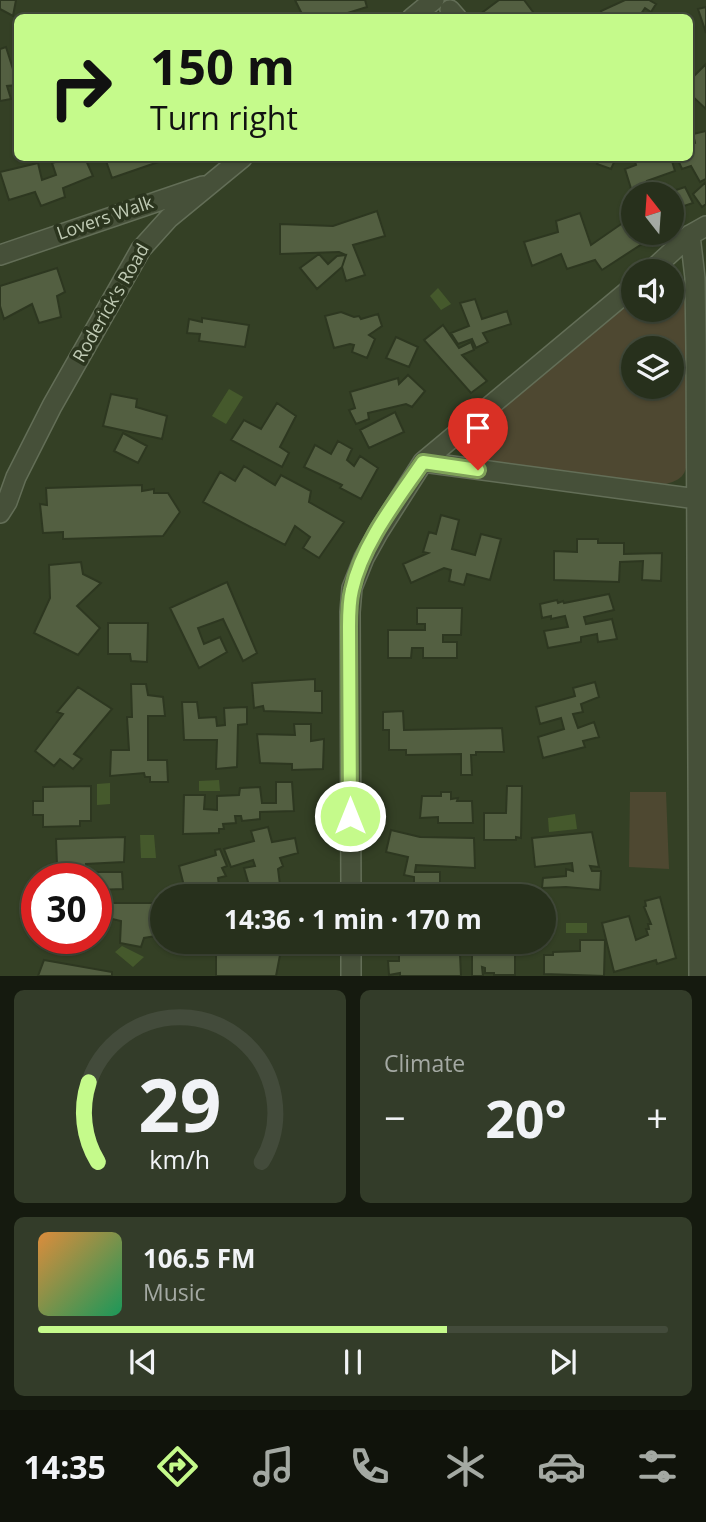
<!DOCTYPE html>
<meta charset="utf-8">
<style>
:root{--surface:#27301c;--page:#333c29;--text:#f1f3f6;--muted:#a4a9a3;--line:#434b3b;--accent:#c5fa8b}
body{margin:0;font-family:"Open Sans",sans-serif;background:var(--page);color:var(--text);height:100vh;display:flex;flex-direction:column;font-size:26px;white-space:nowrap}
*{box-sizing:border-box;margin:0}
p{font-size:23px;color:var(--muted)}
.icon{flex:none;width:38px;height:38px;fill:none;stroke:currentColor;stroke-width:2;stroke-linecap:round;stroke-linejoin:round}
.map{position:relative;height:976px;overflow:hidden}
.details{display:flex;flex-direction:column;gap:14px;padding:14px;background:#151a0f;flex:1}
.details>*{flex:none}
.hud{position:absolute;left:14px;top:14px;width:679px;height:147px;border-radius:10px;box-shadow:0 2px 5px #0004,0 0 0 2px var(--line);background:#c5fa8b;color:#111;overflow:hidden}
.needle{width:46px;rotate:343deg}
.controls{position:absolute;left:621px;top:182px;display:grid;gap:14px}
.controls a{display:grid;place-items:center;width:63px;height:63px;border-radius:50%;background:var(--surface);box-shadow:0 2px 5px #0004,0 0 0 2px var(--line);font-size:35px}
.speed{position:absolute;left:21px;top:863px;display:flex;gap:14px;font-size:35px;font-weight:700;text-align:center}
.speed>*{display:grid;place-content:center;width:91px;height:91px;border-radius:50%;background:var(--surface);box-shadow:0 2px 5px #0004,0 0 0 2px var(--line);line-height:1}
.speed .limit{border:10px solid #d22;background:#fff;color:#111}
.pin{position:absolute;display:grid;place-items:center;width:60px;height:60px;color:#fff;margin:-72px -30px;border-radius:50% 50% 50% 0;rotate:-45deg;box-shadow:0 0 7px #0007}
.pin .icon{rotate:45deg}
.me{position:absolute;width:77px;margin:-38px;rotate:0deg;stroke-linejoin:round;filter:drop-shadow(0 0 5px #0008)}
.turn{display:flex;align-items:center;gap:24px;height:147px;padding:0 21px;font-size:32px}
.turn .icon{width:91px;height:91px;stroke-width:2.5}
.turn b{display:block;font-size:49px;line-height:60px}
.big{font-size:52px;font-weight:700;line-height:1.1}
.details .tile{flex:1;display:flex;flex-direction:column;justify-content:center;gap:10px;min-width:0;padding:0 24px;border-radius:10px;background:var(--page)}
.details .dial{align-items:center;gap:0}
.dial svg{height:182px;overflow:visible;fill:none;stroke:var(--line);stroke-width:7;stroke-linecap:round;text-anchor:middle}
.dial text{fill:var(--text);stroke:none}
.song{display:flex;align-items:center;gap:21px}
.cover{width:84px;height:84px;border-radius:10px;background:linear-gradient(135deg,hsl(30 70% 55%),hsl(150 70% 35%))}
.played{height:7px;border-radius:4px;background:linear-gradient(90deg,var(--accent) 65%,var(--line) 65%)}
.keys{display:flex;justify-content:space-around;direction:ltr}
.heat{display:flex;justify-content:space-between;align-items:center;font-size:38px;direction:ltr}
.details .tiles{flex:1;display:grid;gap:14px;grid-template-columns:1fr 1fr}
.tile:last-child{grid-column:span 2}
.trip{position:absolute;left:150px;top:884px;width:406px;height:70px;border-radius:35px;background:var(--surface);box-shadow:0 2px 5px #0004,0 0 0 2px var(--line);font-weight:700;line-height:70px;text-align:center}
.tab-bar{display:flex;height:112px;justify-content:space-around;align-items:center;background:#10130b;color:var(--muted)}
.tab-bar .icon{width:49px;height:49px}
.tab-bar .current{color:var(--accent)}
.tab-bar b{font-size:32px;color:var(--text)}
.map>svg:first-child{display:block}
</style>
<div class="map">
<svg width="706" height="976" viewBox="0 0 706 976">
<rect width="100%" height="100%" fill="#344025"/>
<!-- green -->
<path fill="#4e4831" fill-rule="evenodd" d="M672,275L682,280L688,290L687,461C686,476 680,480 666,484L479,463C470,454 467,447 470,434L633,301L634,310H672ZM634,348H672V387H634Z
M630,792H666L669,869L629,867Z"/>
<!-- water -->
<path fill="#45592c" d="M438,288L451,304L441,310L430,296Z
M229,389L243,397L226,424L212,416Z
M219,780L220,791H199V781Z
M110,783V804L97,805V784Z
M575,814L577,829L549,832L548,818Z
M140,835H154L156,858H141Z
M566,923H587V933H566Z
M122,946L144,957L133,967L115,952Z"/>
<!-- building -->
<path fill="#535f41" stroke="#2d3720" stroke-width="2" d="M0,0H16L13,16L0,9Z
M295,0H365L367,7L344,14L346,18H304Z
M499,0H524L536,16L475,18Z
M625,0H649L656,4L651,12L645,8L638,18L622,16L620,18H603L601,11Z
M706,7V33L698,9Z
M231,13L233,18H208Z
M6,47L18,85L7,86L11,99L0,101V49Z
M706,64V109L690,94V71L694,76Z
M706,131V179L700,182L691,166L682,169L677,158H690V145L695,143L693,134Z
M68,158H85L93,176L63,188L65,197L41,206L35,192L9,200L0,172L38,163L42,180L56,175L52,163Z
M105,158H170L112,178Z
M600,158H616L611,169L597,164Z
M634,158H671L675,171L647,181L649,189L633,195L625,169L636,165Z
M706,182V204L702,207L693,194Z
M685,187L693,203L672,210V194H664Z
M377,211L385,236L353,245L365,275L346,281L342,267L346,255L339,252L280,254V224L333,226Z
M580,213L591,245L627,220L634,228V233H637L645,242L602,270L595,260L567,269L561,254L532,266L524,242L558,232L556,221Z
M319,254L328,264L337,256L346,255L342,267L317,289L300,268Z
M57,268L65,292L57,296L61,317L39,323L32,304L4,319L0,306V286Z
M475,299L482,319L507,311L511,324L483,333L488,342L476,348L472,339L458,344L451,333L469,326L460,303Z
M341,312L354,317L359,316L361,319L378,314L382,326L369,335L375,339L367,358L352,352L354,345L350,344L334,348L325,316Z
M202,318L249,325L245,347L199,341L200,334L187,333L189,319L202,322Z
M443,325L459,348L471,342L474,350L462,355L487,381L471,393L424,340Z
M396,337L418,347L409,367L386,358Z
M408,375L425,391L412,407L406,404L368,413L369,419L356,424L349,410L355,408L350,392L398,378L399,384Z
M111,394L137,399L136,407L167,416L162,439L103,426Z
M277,403L296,416L280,447L289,453L282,467L231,440L244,420L261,429Z
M395,412L404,432L369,448L360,430Z
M123,433L147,446L138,463L114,451Z
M338,441L352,449L347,460L354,466L360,456L378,468L361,499L340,488L342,485L304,467L315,445L331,454Z
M244,466L275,485L281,475L311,491L309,502L344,522L319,558L303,548L310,537L295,526L285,545L203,502L220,472L235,481Z
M142,485V491L154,489V493H168L180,512L163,536L63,539V532L43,533L40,504L47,505L46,488Z
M441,515L459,520L452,549L475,555L481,534L501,539L490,580L467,574L464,585L449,581L451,570L444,568L411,583L403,564L428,553L423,552L429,532L436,534Z
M577,539H598V543H624V554L662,553L661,581L642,580L643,561L620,562L619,582L554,580V551L577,552Z
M81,562L83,574L101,583L77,606L100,628L78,655L34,633L50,598L49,565Z
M227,582L257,653L243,661L223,619L198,628L204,644L220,637L227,652L199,668L170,608Z
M609,594L614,610L584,617L586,624L612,619L617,639L598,642L597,634L581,637V642L548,648L544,631L568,627L565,616L551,619V616L542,618L540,604L557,600L558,603L563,601L564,603Z
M417,608H462L461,635H443V642H457V658H423V648H412L411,658H388V630H425V624H417Z
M108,623H148L147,662L131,661L130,654H108Z
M315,679V691H322V713L264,711L263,706L254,708L252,683Z
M595,682L599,697L581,704L583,712L573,714L578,728L594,722L599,737L583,741L585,747L543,758L538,737L564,729L561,718L540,724L536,707L575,696L573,688Z
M131,684H146L148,695L163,697L165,716H148V760H167L168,782H150V777H145L144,773L110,776L111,750H129L127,717H132Z
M78,687L112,709L74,754L82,759L73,769L60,759L54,766L35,751L63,714L57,712Z
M182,702H197L199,718L216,717L217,726L225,725L224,708L247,707V724L238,725L237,767L216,769L217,740H184Z
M403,711L404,730L502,728L504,752H476V755H471L472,775H461V754L406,755V750H389V730H383V712Z
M294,724H311V741L324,739L323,769L292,770V764L260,763L257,734L295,735Z
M276,782H292L294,811L260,812V819L242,821L241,816H235L236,823L223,824L224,829H219V833L183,834L184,795H205L204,809L217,810V796L239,795L240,788L260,787L262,803H276Z
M91,786V821H80V826L43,827V815H33V801H43V787Z
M507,786H522L521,838L516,837V840H484V813H506Z
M441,792H451V799L458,798L457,801H472L473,823H438V817L420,818L422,796H441Z
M268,827L272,842L295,838L298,853L280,858L283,866L278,869L280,885L265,890L250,889L244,868L255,866L253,860L231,867L224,849L254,841L251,831Z
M391,830L420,837L474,838L475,868L416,865L415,872H440V893H414V877L404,875L408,857L386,852Z
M592,832L599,867L590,866L592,871H601L600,890L566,887L542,888L543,878L566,876V869L573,871L572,863L535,867L532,838Z
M125,837L124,862L86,864L87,872H122L123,889L96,890V878H76L75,868L57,865L56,839Z
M220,849L227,866L222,868L226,876L218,878L219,885L186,894L179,866L216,855L215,850Z
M660,897L676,958L657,964L656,960L614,972L602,923L629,916L636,940L648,935L646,929H649L648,924H651L644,907L646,906L645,901Z
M110,903H163L162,935L144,938L141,947L120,943L121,921L108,918Z
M580,940H605L604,976L544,974V955H553V952L580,951Z
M405,942H442V954H460L461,976H400V973L389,975L388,961H399V951L406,952Z
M472,942H497V951L515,950V975H494V973H485V968L482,967L483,976H472Z
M216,952L280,955L276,976H216Z
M44,960L112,972V976H38Z"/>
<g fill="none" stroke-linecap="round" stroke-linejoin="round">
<!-- minor casing -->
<g stroke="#636e57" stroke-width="22">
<path id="minor" d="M450,10L457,18
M412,18L434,0
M690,235L695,278L696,348L699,976
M0,255L203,186
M651,271L690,235L706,226
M423,462L697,499
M0,513L7,502L16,477L52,406L141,249L169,218L242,158
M351,896L350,612L352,588L364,558L379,531L423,462L634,286
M351,942V976"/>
</g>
<!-- minor -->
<use href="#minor" stroke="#465039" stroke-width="19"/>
</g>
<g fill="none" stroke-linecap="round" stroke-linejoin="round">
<!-- route casing -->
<g stroke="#80a25a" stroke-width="18">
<path id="route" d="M350,816L349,627C349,615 349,602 352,590C362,544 397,500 423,462L478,470"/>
</g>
<!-- route -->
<use href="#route" stroke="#c5fa8b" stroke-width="12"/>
</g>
<g text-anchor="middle" stroke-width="7" stroke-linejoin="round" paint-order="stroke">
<!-- street labels -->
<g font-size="18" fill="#c0cbb5" stroke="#2b351e">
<text transform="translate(105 218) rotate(-19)" y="6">Lovers Walk</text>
<text transform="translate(111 303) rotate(-60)" y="6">Roderick's Road</text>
</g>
</g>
</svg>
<div class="controls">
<a><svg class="needle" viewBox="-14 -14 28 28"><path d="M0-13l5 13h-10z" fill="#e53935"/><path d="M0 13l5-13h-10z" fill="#a4a9a3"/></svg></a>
<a><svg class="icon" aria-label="sound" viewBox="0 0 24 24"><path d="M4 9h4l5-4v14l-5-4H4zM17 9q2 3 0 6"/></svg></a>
<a><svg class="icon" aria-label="layers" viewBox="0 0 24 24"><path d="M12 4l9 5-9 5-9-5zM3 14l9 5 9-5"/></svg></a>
</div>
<div class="speed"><div class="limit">30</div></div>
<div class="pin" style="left:478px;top:470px;background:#d93025"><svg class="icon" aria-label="arrive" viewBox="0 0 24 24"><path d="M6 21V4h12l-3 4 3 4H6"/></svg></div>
<svg class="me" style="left:350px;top:816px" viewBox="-20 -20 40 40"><circle r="17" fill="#c5fa8b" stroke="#fff" stroke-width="3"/><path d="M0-11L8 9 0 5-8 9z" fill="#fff"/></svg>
<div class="trip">14:36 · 1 min · 170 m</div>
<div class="hud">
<div class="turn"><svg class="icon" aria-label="right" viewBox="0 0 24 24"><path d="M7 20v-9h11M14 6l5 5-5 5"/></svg><div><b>150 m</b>Turn right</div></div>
</div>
</div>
<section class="details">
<div class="tiles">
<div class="tile dial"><svg viewBox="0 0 100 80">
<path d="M14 69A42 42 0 1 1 86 69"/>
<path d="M14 69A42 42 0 0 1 10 34" stroke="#c5fa8b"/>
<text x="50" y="56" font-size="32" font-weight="700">29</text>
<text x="50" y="72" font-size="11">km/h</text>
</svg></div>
<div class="tile"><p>Climate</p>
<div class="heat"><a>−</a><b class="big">20°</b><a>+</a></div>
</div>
<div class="tile">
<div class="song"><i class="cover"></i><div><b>106.5 FM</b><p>Music</p></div></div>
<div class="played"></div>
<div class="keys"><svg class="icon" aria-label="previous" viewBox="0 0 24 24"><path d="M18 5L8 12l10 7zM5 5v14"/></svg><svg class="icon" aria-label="pause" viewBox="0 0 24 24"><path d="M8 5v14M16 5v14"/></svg><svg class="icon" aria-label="next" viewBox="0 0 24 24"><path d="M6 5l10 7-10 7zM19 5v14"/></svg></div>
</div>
</div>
</section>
<nav class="tab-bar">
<b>14:35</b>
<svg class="icon current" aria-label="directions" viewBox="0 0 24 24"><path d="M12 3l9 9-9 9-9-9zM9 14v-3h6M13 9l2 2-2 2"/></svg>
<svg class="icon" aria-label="music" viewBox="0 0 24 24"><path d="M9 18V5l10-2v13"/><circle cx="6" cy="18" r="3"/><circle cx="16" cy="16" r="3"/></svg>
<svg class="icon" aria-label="phone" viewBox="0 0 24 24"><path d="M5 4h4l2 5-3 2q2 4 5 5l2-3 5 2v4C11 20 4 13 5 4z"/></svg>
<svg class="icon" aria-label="climate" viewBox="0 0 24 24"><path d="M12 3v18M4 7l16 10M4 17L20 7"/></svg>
<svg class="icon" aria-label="car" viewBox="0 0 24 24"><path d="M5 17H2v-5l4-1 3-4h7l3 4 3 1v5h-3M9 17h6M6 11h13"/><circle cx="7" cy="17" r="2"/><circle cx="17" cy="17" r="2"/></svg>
<svg class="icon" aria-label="filters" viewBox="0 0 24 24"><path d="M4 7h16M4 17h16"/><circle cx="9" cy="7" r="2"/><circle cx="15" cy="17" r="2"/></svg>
</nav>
